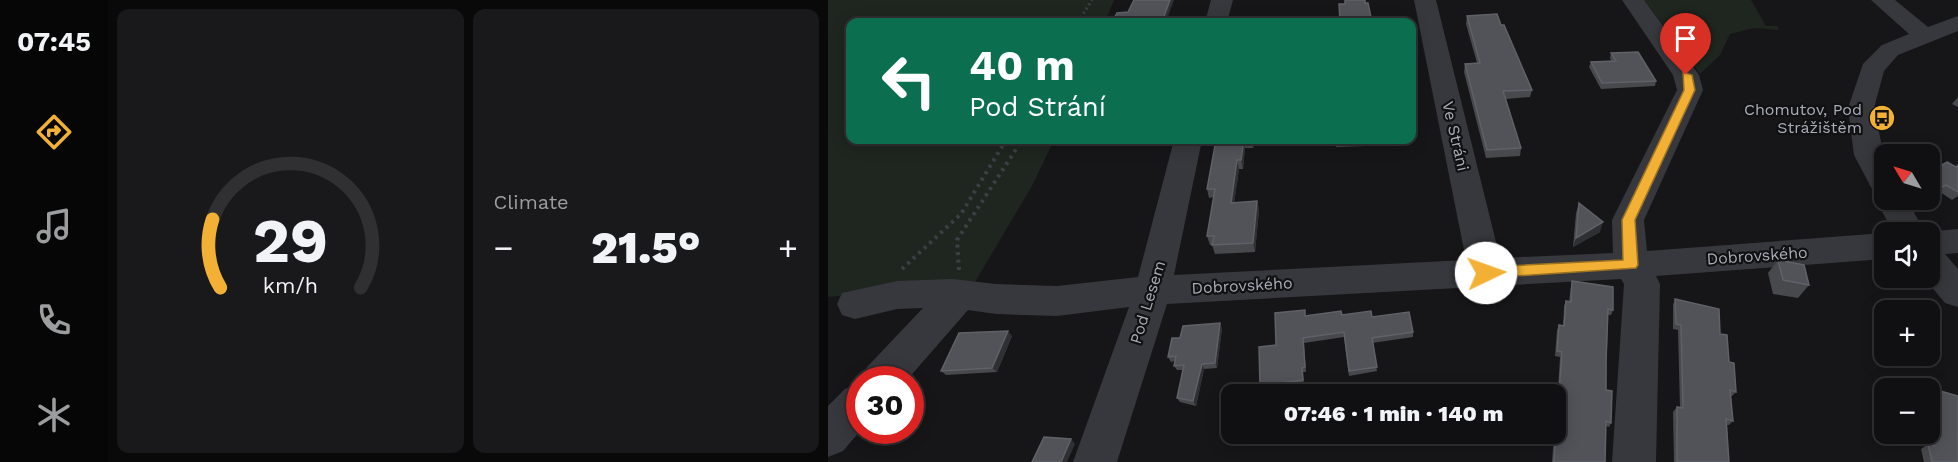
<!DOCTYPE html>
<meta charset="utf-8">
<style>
:root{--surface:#101012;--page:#19191b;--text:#f1f3f6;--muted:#9c9d9f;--line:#303032;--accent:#f2b134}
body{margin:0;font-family:"Work Sans",sans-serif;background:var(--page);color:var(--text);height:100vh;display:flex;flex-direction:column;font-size:22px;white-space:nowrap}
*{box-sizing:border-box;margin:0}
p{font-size:20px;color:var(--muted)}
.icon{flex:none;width:33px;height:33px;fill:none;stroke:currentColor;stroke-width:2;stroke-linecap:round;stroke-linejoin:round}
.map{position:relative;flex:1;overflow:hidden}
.details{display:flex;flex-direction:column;gap:9px;padding:9px;background:#09090a;width:720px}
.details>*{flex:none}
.top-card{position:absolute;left:18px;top:18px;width:570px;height:126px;border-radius:12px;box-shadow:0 3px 15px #0003,0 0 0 2px var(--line);background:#0b6e4f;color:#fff;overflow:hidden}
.needle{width:39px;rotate:308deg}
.controls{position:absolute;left:1046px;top:144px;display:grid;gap:12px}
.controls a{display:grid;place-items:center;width:66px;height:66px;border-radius:12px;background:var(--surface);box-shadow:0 3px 15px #0003,0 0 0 2px var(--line);font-size:30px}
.speed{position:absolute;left:18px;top:366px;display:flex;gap:12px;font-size:30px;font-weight:700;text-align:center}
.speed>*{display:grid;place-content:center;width:78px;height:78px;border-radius:50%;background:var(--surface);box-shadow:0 3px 15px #0003,0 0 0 2px var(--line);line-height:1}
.speed .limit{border:9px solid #d22;background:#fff;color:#111}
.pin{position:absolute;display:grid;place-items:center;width:51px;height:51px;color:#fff;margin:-62px -26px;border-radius:50% 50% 50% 0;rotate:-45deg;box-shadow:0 0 6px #0007}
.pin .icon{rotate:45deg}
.me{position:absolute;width:66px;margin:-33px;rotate:87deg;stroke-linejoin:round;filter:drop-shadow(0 0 4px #0008)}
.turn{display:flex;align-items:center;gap:21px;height:126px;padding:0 24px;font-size:27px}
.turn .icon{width:78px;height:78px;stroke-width:2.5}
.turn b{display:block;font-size:42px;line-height:51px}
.big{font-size:45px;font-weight:800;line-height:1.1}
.details .widget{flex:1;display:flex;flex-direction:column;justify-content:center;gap:9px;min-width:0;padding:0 21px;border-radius:12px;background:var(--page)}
.details .dial{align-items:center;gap:0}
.dial svg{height:156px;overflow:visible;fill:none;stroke:var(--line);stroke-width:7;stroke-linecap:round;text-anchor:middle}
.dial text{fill:var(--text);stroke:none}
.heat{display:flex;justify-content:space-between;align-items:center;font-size:33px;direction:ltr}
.details .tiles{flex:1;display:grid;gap:9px;grid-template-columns:repeat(2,1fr)}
.trip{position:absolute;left:393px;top:384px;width:345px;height:60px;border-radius:12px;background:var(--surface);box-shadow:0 3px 15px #0003,0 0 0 2px var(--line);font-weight:800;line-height:60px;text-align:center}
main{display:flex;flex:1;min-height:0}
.tabs{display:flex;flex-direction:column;width:108px;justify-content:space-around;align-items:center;background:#060607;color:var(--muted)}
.tabs .icon{width:42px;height:42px}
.tabs .current{color:var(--accent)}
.tabs b{font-size:27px;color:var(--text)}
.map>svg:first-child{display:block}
</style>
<main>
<nav class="tabs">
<b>07:45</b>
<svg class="icon current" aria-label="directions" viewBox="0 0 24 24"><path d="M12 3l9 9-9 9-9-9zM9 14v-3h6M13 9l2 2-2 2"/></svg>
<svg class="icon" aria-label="music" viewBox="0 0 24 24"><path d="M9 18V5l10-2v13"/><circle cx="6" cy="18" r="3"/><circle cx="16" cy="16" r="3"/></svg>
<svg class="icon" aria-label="phone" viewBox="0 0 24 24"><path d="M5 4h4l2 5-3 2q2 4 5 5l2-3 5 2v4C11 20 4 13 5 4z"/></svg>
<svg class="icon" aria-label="climate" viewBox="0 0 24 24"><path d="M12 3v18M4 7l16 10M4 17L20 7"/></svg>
</nav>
<section class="details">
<div class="tiles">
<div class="widget dial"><svg viewBox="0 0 100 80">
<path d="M14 69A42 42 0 1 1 86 69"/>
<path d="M14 69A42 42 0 0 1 10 34" stroke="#f2b134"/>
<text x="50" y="56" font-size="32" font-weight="700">29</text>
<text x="50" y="72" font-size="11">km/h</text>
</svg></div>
<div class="widget"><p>Climate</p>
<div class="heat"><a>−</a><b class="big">21.5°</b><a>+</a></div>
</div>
</div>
</section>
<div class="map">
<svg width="1130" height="462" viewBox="0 0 1130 462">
<rect width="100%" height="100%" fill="#161618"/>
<!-- green -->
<path fill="#1e261f" d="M0,0H286L277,22H22V140H226L204,186L147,282L0,297Z
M816,0H923L938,26H949L951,30L926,28L902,34L892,55L872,74Z"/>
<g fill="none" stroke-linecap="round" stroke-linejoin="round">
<!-- path-far1 -->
<path stroke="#3d3f44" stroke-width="3" stroke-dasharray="2 3" stroke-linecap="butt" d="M250,22L264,0"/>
<!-- path -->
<path stroke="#3d3f44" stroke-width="4" stroke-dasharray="3 4.5" stroke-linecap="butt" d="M74,269L133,214L178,140
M131,270L129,240L194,140"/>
<!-- minor -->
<path fill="#37383d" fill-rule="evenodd" d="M383,0H405L399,22H377Z
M586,0H608L672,258L785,253L784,220L849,90L845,75L794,0H816L871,75L875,90L816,220L819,251L1056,233V259L828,276L832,284L828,462H784L796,284L793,279L339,304L289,462H245L301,307L229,316L168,314L140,310L79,380H33L39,367L95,308L69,309L27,319L14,315L9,304L14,293L69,281L124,279L168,284L229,286L310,277L346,140H374L346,275L638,260Z
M1043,0H1067L1100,27L1130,16V31L1070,55L1056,71L1046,108L1056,156V200H1079L1097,232L1130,229V253L1117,254L1130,269V307L1117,303L1096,278H1101V232H1065L1048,200L1052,193L1045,191L1026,155L1020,108L1035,64L1054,45L1081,34Z
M32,383L33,430L15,451L0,457V406L17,389Z"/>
</g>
<!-- wall -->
<path fill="#47494d" d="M639,16L673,25L704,90L702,97L678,99L693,148L692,156L658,158L636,72L637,64L649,63L638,24Z
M783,53L828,81L827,86L773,89L761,67L763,62L783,61L782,58Z
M1130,97V107L1124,104Z
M388,140H427L425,148H417L415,169H411L406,203L429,201L431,210L427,252L387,254L384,245H382L379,236L386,197L381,198L379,189Z
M507,140H538V146L508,147Z
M1130,165V196L1124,200L1112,192L1104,197L1101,195V172L1128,167Z
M751,203L772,232L745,247L748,213Z
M950,260L981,285L970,298L945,294L940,273Z
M744,281L785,310L783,315H780L778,390L783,423L781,427L778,426L777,462H724L726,434H728V420L732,357L727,356L729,330L731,325L735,326L736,306L738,301L741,302L743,286Z
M847,299L892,334L908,392L904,396H903L905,421L901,425H899L901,462H846L845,412L849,407L852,408L850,330L845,329V305Z
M514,315L544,317L585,332V337L544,343L549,371L521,376L516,337L476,343L478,372H475L476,385L433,391L432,386L448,345L478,316Z
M394,328L389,368L376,369L368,406L352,402L349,398L355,370H349L346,366L347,361L343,362L340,357Z
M184,336L169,372L118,375L113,371Z
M1098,387L1130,396V462H1096L1093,449L1099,445L1096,434H1101V388H1096Z"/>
<!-- shaded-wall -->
<path fill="#2f3033" d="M342,0H346L338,22H334Z
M416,140L417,148L415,169L413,160Z
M423,140H427L425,148Z
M409,160L411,169L405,211L403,203Z
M1118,185L1112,192L1104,197L1110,190Z
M429,201L431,210L427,252L425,243Z
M775,222L772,232L745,247L748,238Z
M392,323L394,328L389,368L387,363Z
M180,331L184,336L169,372L164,368Z
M374,364L376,369L368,406L365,401Z
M243,439L247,444L239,462H233Z"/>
<!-- building -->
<path fill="#525359" stroke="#5f6168" stroke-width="1.5" d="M306,0H342L334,22H284L289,13L300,12Z
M517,0H537V3H540L544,22H512L511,4H517Z
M669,14L673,25H676L704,90L675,91L693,148L659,150L637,64L652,63L639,16Z
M810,52L828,81L774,83L763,62L788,61L783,53Z
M388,140H416L413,160H409L403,203L429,201L425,243L384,245L386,236H379L387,189H379Z
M1119,162L1128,167L1130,165V192L1118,185L1110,190L1101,184V172Z
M751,203L775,222L748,238Z
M950,260L976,265L981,285L955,280Z
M744,281L785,287V310L780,309L778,361V390L784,391L783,423L778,421L777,462H726L734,352L729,351L731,325L736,326L738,301L743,302Z
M847,299L891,309L892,334L899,335L901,362L906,363L908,392L902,390L905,421L898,419L901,462H849V407L855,408L853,325L848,324Z
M477,310V316L513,311L514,315L543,311L544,317L581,312L585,332L544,338L549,367L521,371L516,332L475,338L477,367L474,368L475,380L432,386L431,347L448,345L447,313Z
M392,323L387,363L374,364L365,401L349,398L356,365L346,366L348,356L340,357L344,338H352L355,326Z
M180,331L164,368L113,371L131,333Z
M1098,387L1130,396V462H1104L1100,444L1106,446L1101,424V415L1105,416L1101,398V388H1099Z
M216,437L243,439L233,462H204Z"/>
<!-- route -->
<path fill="#f2b134" stroke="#9d7322" stroke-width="1.5" d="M855,72L864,75L867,90L807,220L810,265L808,268L658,278L653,277L651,273L653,269L658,267L795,260L794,220L856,90Z"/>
<!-- icons -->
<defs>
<g id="bus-disc" transform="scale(1.35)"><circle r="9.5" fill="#f2b134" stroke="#111113"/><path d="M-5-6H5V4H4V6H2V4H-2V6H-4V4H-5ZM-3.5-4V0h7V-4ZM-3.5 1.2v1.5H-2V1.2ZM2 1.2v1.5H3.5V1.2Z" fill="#111"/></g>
</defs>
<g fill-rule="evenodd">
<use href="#bus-disc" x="1054" y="118"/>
</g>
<g text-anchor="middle" stroke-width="4.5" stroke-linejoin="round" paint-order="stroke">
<!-- poi labels -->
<g font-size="16" fill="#a8adb8" stroke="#111113" text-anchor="end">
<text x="1034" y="115">Chomutov, Pod<tspan x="1034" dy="18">Strážištěm</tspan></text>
</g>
<!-- street labels -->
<g font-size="16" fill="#a8adb8" stroke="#111113">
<text transform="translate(628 136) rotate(77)" y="6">Ve Stráni</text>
<text transform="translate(929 255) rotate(-4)" y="6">Dobrovského</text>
<text transform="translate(414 285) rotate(-3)" y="6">Dobrovského</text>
<text transform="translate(319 302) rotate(-73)" y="6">Pod Lesem</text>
</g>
</g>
</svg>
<div class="controls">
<a><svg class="needle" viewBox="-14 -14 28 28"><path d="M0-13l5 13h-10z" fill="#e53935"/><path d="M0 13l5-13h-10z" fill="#9c9d9f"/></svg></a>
<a><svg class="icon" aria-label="sound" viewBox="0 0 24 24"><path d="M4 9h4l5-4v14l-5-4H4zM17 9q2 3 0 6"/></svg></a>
<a>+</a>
<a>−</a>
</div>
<div class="speed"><div class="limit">30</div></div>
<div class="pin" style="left:858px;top:75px;background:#d93025"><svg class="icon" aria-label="arrive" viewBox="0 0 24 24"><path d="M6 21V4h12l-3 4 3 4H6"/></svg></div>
<svg class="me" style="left:658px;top:273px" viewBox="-20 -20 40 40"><circle r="19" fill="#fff"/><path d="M0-13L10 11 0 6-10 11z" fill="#f2b134"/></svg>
<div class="trip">07:46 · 1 min · 140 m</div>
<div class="top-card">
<div class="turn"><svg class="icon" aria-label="left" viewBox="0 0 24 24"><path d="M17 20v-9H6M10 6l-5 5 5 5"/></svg><div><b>40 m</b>Pod Strání</div></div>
</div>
</div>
</main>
